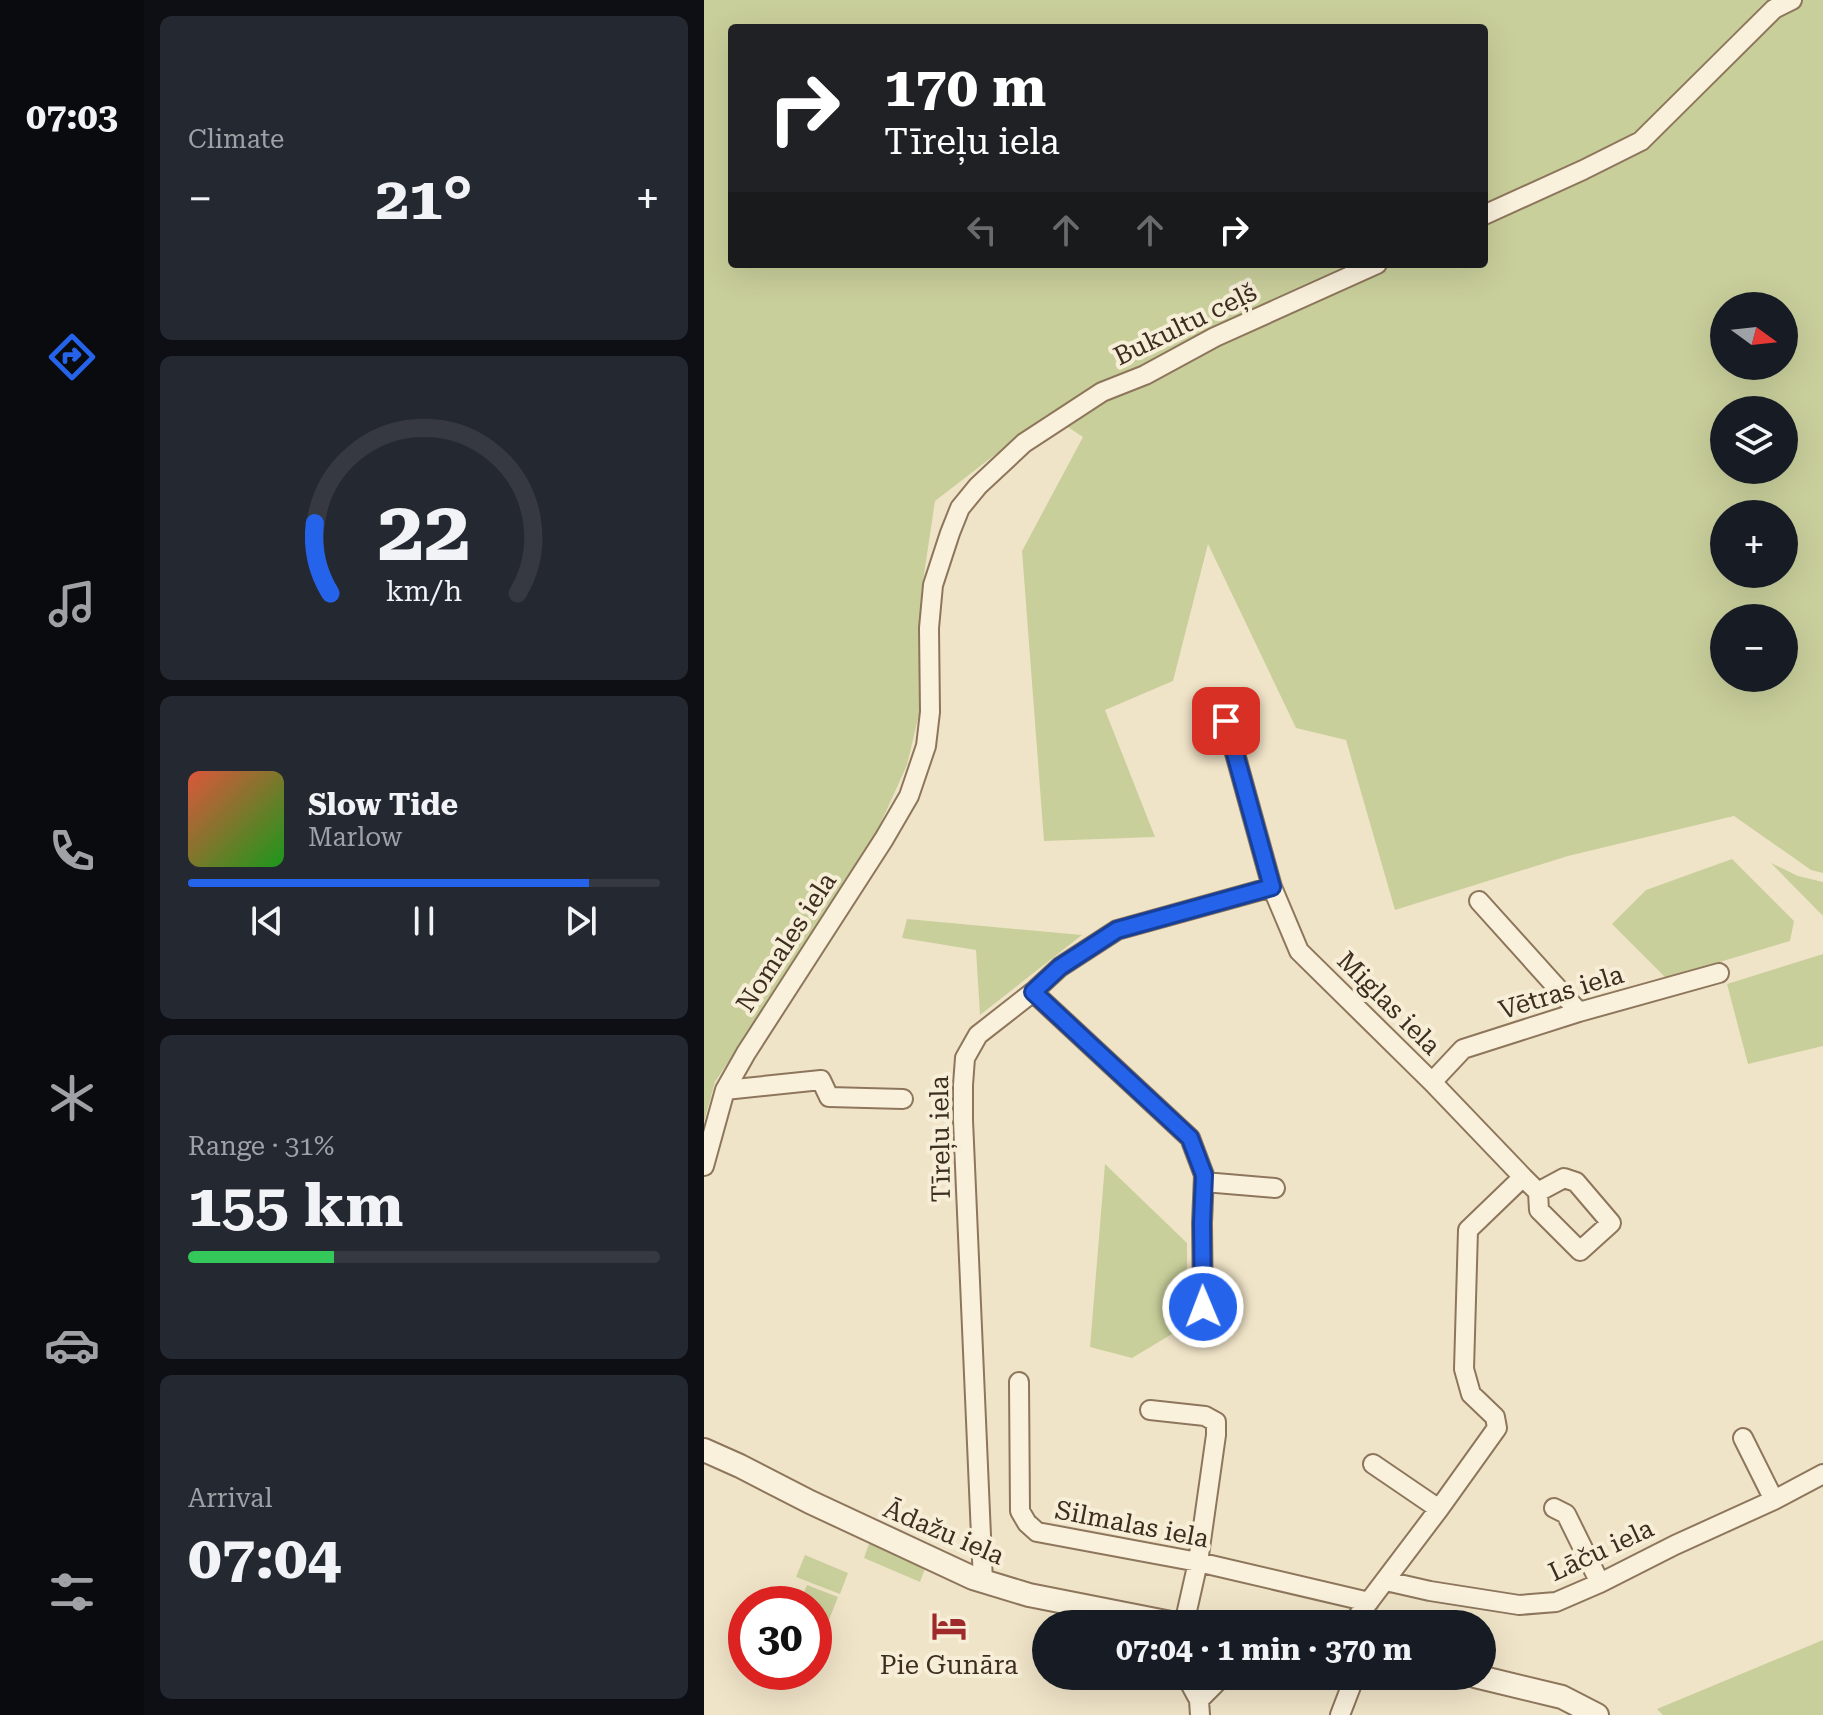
<!DOCTYPE html>
<meta charset="utf-8">
<style>
:root{--surface:#171b24;--page:#242831;--text:#f1f3f6;--muted:#9ea1a6;--line:#363941;--accent:#2563eb}
body{margin:0;font-family:"Roboto Serif",serif;background:var(--page);color:var(--text);height:100vh;display:flex;flex-direction:column;font-size:30px;white-space:nowrap}
*{box-sizing:border-box;margin:0}
p{font-size:26px;color:var(--muted)}
.icon{flex:none;width:44px;height:44px;fill:none;stroke:currentColor;stroke-width:2;stroke-linecap:round;stroke-linejoin:round}
.map{position:relative;flex:1;overflow:hidden}
.sheet{display:flex;flex-direction:column;gap:16px;padding:16px;background:#0d0f14;width:560px}
.sheet>*{flex:none}
.hud{position:absolute;left:24px;top:24px;width:760px;height:244px;border-radius:8px;box-shadow:0 8px 32px #0002;background:#202124;color:#fff;overflow:hidden}
.needle{width:52px;rotate:105deg}
.fabs{position:absolute;left:1006px;top:292px;display:grid;gap:16px}
.fabs a{display:grid;place-items:center;width:88px;height:88px;border-radius:50%;background:var(--surface);box-shadow:0 8px 32px #0002;font-size:40px}
.speed{position:absolute;left:24px;top:1586px;display:flex;gap:16px;font-size:40px;font-weight:700;text-align:center}
.speed>*{display:grid;place-content:center;width:104px;height:104px;border-radius:50%;background:var(--surface);box-shadow:0 8px 32px #0002;line-height:1}
.speed .limit{border:12px solid #d22;background:#fff;color:#111}
.pin{position:absolute;display:grid;place-items:center;width:68px;height:68px;color:#fff;margin:-34px;border-radius:16px;box-shadow:0 4px 12px #0006}
.me{position:absolute;width:88px;margin:-44px;rotate:359deg;stroke-linejoin:round;filter:drop-shadow(0 0 6px #0008)}
.turn{display:flex;align-items:center;gap:28px;height:168px;padding:0 24px;font-size:36px}
.turn .icon{width:104px;height:104px;stroke-width:2.5}
.turn b{display:block;font-size:56px;line-height:68px}
.lanes{display:flex;align-items:center;height:76px;padding:0 24px;background:#0003;justify-content:center;gap:40px;direction:ltr}
.lanes .off{opacity:.35}
.big{font-size:60px;font-weight:700;line-height:1.1}
.sheet .card{flex:1;display:flex;flex-direction:column;justify-content:center;gap:12px;min-width:0;padding:0 28px;border-radius:12px;background:var(--page)}
.sheet .dial{align-items:center;gap:0}
.dial svg{height:208px;overflow:visible;fill:none;stroke:var(--line);stroke-width:7;stroke-linecap:round;text-anchor:middle}
.dial text{fill:var(--text);stroke:none}
.song{display:flex;align-items:center;gap:24px}
.cover{width:96px;height:96px;border-radius:12px;background:linear-gradient(135deg,hsl(10 70% 55%),hsl(120 70% 35%))}
.played{height:8px;border-radius:4px;background:linear-gradient(90deg,var(--accent) 85%,var(--line) 85%)}
.keys{display:flex;justify-content:space-around;direction:ltr}
.heat{display:flex;justify-content:space-between;align-items:center;font-size:44px;direction:ltr}
.charge{height:12px;border-radius:6px;background:linear-gradient(90deg,#34c759 31%,var(--line) 0)}
.trip{position:absolute;left:328px;top:1610px;width:464px;height:80px;border-radius:40px;background:var(--surface);box-shadow:0 8px 32px #0002;font-weight:700;line-height:80px;text-align:center}
main{display:flex;flex:1;min-height:0}
.tab-bar{display:flex;flex-direction:column;width:144px;justify-content:space-around;align-items:center;background:#090b0e;color:var(--muted)}
.tab-bar .icon{width:56px;height:56px}
.tab-bar .current{color:var(--accent)}
.tab-bar b{font-size:36px;color:var(--text)}
.map>svg:first-child{display:block}
</style>
<main>
<nav class="tab-bar">
<b>07:03</b>
<svg class="icon current" aria-label="directions" viewBox="0 0 24 24"><path d="M12 3l9 9-9 9-9-9zM9 14v-3h6M13 9l2 2-2 2"/></svg>
<svg class="icon" aria-label="music" viewBox="0 0 24 24"><path d="M9 18V5l10-2v13"/><circle cx="6" cy="18" r="3"/><circle cx="16" cy="16" r="3"/></svg>
<svg class="icon" aria-label="phone" viewBox="0 0 24 24"><path d="M5 4h4l2 5-3 2q2 4 5 5l2-3 5 2v4C11 20 4 13 5 4z"/></svg>
<svg class="icon" aria-label="climate" viewBox="0 0 24 24"><path d="M12 3v18M4 7l16 10M4 17L20 7"/></svg>
<svg class="icon" aria-label="car" viewBox="0 0 24 24"><path d="M5 17H2v-5l4-1 3-4h7l3 4 3 1v5h-3M9 17h6M6 11h13"/><circle cx="7" cy="17" r="2"/><circle cx="17" cy="17" r="2"/></svg>
<svg class="icon" aria-label="filters" viewBox="0 0 24 24"><path d="M4 7h16M4 17h16"/><circle cx="9" cy="7" r="2"/><circle cx="15" cy="17" r="2"/></svg>
</nav>
<section class="sheet">
<div class="card"><p>Climate</p>
<div class="heat"><a>−</a><b class="big">21°</b><a>+</a></div>
</div>
<div class="card dial"><svg viewBox="0 0 100 80">
<path d="M14 69A42 42 0 1 1 86 69"/>
<path d="M14 69A42 42 0 0 1 8 42" stroke="#2563eb"/>
<text x="50" y="56" font-size="32" font-weight="700">22</text>
<text x="50" y="72" font-size="11">km/h</text>
</svg></div>
<div class="card">
<div class="song"><i class="cover"></i><div><b>Slow Tide</b><p>Marlow</p></div></div>
<div class="played"></div>
<div class="keys"><svg class="icon" aria-label="previous" viewBox="0 0 24 24"><path d="M18 5L8 12l10 7zM5 5v14"/></svg><svg class="icon" aria-label="pause" viewBox="0 0 24 24"><path d="M8 5v14M16 5v14"/></svg><svg class="icon" aria-label="next" viewBox="0 0 24 24"><path d="M6 5l10 7-10 7zM19 5v14"/></svg></div>
</div>
<div class="card"><p>Range · 31%</p><b class="big">155 km</b><div class="charge"></div></div>
<div class="card"><p>Arrival</p><b class="big">07:04</b></div>
</section>
<div class="map">
<svg width="1119" height="1715" viewBox="0 0 1119 1715">
<rect width="100%" height="100%" fill="#f0e4c8"/>
<!-- green -->
<path fill="#c9cf9b" fill-rule="evenodd" d="M0,0H1119V873L1107,870L1030,816L864,856L691,910L642,740L592,728L504,544L469,681L401,710L451,837L340,841L318,551L379,437L344,414L231,501L218,588L217,706L203,765L170,838L11,1082L0,1122ZM28,28H780V264H28ZM1020,306H1080V366H1020ZM1020,410H1080V470H1020ZM1020,514H1080V574H1020ZM1020,618H1080V678H1020Z
M1028,859L1090,921L1086,941L962,978L908,924L942,890Z
M1067,863L1094,876L1119,882V916Z
M203,919L378,935L276,1015L272,950L198,938Z
M1119,954V1046L1044,1064L1023,984Z
M401,1164L483,1243V1325L428,1358L386,1347Z
M166,1541L222,1566L216,1582L160,1558Z
M101,1555L144,1573L136,1594L92,1577Z
M103,1585L134,1597L117,1640L110,1638V1604H95Z
M1119,1640V1715H959L953,1709Z"/>
<g fill="none" stroke-linecap="round" stroke-linejoin="round">
<!-- minor casing -->
<g stroke="#8d765c" stroke-width="22">
<path id="minor" d="M780,215L879,170L937,141L1070,9L1088,0
M522,721L568,887L595,951L728,1082L819,1177L764,1230L760,1369L767,1394L791,1417L793,1428L735,1509L648,1624
M775,901L875,1012
M329,992L486,1138L500,1175L498,1223L499,1307
M728,1082L759,1049L875,1012L1015,973
M21,1090L117,1080L125,1097L199,1099
M0,1166L21,1090L42,1053L180,839L205,796L222,746L226,712L225,628L229,585L246,533L256,508L274,486L320,443L398,392L441,375L511,337L673,264
M819,1177L834,1192L835,1210L876,1251L907,1223L872,1182L860,1178L834,1192
M500,1182L571,1188
M315,1382L316,1511L323,1523L333,1532L494,1562L665,1602
M446,1410L501,1416L512,1422V1435L494,1562L480,1624
M1039,1438L1070,1500
M669,1464L735,1509
M850,1508L862,1514L896,1583
M682,1581L726,1591L815,1605L852,1602L896,1583L971,1545L1070,1500L1119,1474
M279,1582L259,1120V1085L261,1058L274,1035L329,992L356,967L413,930L568,887
M482,1676L495,1700L496,1715
M495,1700L519,1676
M636,1715L651,1676"/>
</g>
<!-- tertiary casing -->
<g stroke="#8d765c" stroke-width="26">
<path id="tertiary" d="M0,1450L36,1466L106,1502L269,1578L325,1595L472,1624
M771,1676L858,1697L893,1715"/>
</g>
<!-- minor -->
<use href="#minor" stroke="#faf1dc" stroke-width="18"/>
<!-- tertiary -->
<use href="#tertiary" stroke="#faf1dc" stroke-width="22"/>
</g>
<g fill="none" stroke-linecap="round" stroke-linejoin="round">
<!-- route casing -->
<g stroke="#184099" stroke-width="20">
<path id="route" d="M499,1307L498,1223L500,1175L486,1138L329,992L356,967L413,930L568,887L522,721"/>
</g>
<!-- route -->
<use href="#route" stroke="#2563eb" stroke-width="14"/>
</g>
<!-- icons -->
<defs>
<g id="hotel-bare" transform="scale(2.76)"><path d="M-6-4.5h1.5V1H6V5H4.5V3h-9V5H-6ZM-4 0a1.8 1.8 0 1 1 3.6 0ZM.5 0V-2.5h3Q6-2.5 6 0Z" fill="#9e2a2b" stroke="#f7eed8" stroke-width="2.5" paint-order="stroke"/></g>
</defs>
<g fill-rule="evenodd">
<use href="#hotel-bare" x="245" y="1626"/>
</g>
<g text-anchor="middle" stroke-width="8" stroke-linejoin="round" paint-order="stroke">
<!-- street labels -->
<g font-size="26" fill="#3d2e20" stroke="#f7eed8">
<text transform="translate(481 324) rotate(-26)" y="9">Bukultu ceļš</text>
<text transform="translate(82 942) rotate(-57)" y="9">Nomales iela</text>
<text transform="translate(857 992) rotate(-17)" y="9">Vētras iela</text>
<text transform="translate(685 1003) rotate(45)" y="9">Miglas iela</text>
<text transform="translate(236 1139) rotate(-91)" y="9">Tīreļu iela</text>
<text transform="translate(428 1524) rotate(11)" y="9">Silmalas iela</text>
<text transform="translate(240 1532) rotate(23)" y="9">Ādažu iela</text>
<text transform="translate(897 1550) rotate(-25)" y="9">Lāču iela</text>
</g>
<!-- poi labels -->
<g font-size="26" fill="#3d2e20" stroke="#f7eed8">
<text x="245" y="1674">Pie Gunāra</text>
</g>
</g>
</svg>
<div class="fabs">
<a><svg class="needle" viewBox="-14 -14 28 28"><path d="M0-13l5 13h-10z" fill="#e53935"/><path d="M0 13l5-13h-10z" fill="#9ea1a6"/></svg></a>
<a><svg class="icon" aria-label="layers" viewBox="0 0 24 24"><path d="M12 4l9 5-9 5-9-5zM3 14l9 5 9-5"/></svg></a>
<a>+</a>
<a>−</a>
</div>
<div class="speed"><div class="limit">30</div></div>
<div class="pin" style="left:522px;top:721px;background:#d93025"><svg class="icon" aria-label="arrive" viewBox="0 0 24 24"><path d="M6 21V4h12l-3 4 3 4H6"/></svg></div>
<svg class="me" style="left:499px;top:1307px" viewBox="-20 -20 40 40"><circle r="17" fill="#2563eb" stroke="#fff" stroke-width="3"/><path d="M0-11L8 9 0 5-8 9z" fill="#fff"/></svg>
<div class="trip">07:04 · 1 min · 370 m</div>
<div class="hud">
<div class="turn"><svg class="icon" aria-label="right" viewBox="0 0 24 24"><path d="M7 20v-9h11M14 6l5 5-5 5"/></svg><div><b>170 m</b>Tīreļu iela</div></div>
<div class="lanes"><svg class="icon off" aria-label="left" viewBox="0 0 24 24"><path d="M17 20v-9H6M10 6l-5 5 5 5"/></svg><svg class="icon off" aria-label="ahead" viewBox="0 0 24 24"><path d="M12 20V5M6 11l6-6 6 6"/></svg><svg class="icon off" aria-label="ahead" viewBox="0 0 24 24"><path d="M12 20V5M6 11l6-6 6 6"/></svg><svg class="icon" aria-label="right" viewBox="0 0 24 24"><path d="M7 20v-9h11M14 6l5 5-5 5"/></svg></div>
</div>
</div>
</main>
